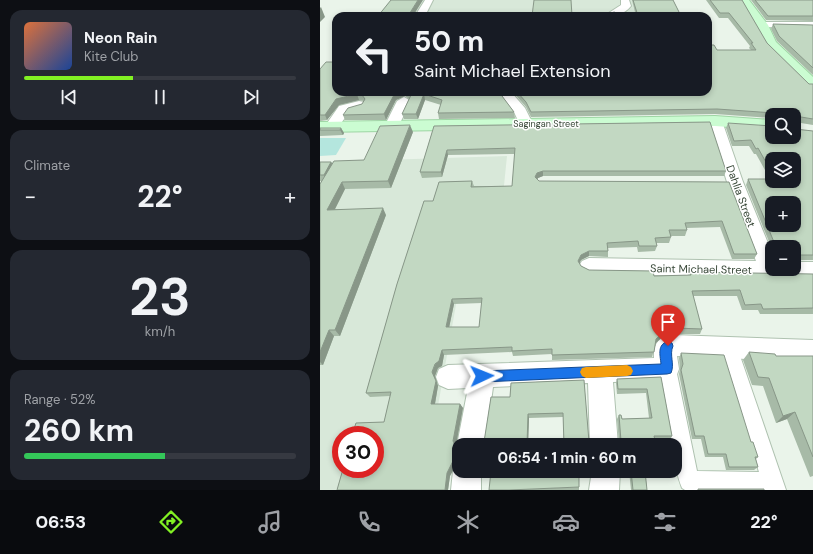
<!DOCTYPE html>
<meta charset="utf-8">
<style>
:root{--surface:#171b24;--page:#242831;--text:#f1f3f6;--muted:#9ea1a6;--line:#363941;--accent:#82f123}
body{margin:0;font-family:"DM Sans",sans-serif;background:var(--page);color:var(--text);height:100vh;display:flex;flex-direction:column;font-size:15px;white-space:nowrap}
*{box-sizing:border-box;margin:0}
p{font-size:13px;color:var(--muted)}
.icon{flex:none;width:22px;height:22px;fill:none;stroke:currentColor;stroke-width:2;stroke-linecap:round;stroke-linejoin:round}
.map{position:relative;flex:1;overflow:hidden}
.drawer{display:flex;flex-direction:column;gap:10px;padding:10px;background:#0d0f14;width:320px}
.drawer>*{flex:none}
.hud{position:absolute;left:12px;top:12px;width:380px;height:84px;border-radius:12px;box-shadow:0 2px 6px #0003;background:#171b24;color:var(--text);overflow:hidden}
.tools{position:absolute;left:445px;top:108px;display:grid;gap:8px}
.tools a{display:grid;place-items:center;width:36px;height:36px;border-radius:8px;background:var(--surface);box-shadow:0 2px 6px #0003;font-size:20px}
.speed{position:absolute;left:12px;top:426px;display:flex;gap:8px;font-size:20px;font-weight:700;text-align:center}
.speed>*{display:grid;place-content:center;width:52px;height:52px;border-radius:50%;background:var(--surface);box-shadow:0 2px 6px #0003;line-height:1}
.speed .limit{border:6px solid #d22;background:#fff;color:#111}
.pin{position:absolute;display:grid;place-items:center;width:34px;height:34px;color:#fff;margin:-41px -17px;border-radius:50% 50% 50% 0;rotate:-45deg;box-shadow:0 0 4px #0007}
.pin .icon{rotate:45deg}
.me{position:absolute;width:44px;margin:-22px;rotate:88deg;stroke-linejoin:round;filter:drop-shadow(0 0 3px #0008)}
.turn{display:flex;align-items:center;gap:14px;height:84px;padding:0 16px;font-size:18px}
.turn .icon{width:52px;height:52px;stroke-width:2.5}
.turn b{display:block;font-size:28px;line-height:34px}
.big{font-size:30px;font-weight:700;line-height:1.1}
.drawer .card{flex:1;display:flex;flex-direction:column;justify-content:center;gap:6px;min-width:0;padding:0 14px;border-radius:12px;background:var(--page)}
.drawer .dial{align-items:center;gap:0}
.dial b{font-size:52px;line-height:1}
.song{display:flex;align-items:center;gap:12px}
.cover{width:48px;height:48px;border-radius:6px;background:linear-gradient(135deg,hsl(20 70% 55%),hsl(220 70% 35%))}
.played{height:4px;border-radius:2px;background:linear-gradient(90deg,var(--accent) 40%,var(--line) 40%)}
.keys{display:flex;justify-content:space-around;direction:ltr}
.heat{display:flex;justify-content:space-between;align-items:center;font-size:22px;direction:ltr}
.charge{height:6px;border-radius:3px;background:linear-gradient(90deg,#34c759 52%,var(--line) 0)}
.trip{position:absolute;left:132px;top:438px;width:230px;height:40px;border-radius:12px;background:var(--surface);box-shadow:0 2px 6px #0003;font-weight:700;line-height:40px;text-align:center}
.menu{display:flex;height:64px;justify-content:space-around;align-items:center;background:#090b0e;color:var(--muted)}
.menu .icon{width:28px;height:28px}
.menu .active{color:var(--accent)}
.menu b{font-size:18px;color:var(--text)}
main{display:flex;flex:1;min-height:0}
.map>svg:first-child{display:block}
</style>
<main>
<section class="drawer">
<div class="card">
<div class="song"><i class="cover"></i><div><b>Neon Rain</b><p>Kite Club</p></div></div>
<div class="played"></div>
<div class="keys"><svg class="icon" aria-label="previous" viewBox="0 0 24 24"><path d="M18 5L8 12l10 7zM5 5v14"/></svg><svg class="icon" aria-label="pause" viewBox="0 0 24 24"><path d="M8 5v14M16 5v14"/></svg><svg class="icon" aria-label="next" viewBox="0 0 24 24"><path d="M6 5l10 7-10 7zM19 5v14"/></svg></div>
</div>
<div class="card"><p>Climate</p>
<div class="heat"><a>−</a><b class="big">22°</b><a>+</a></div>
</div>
<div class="card dial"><b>23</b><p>km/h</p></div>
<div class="card"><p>Range · 52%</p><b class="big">260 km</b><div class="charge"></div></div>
</section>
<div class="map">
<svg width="493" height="490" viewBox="0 0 493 490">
<rect width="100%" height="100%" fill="#eaf4ea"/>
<!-- residential -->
<path fill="#d8e8d9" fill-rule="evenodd" d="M70,0H351L359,16H58Z
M187,156L180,225L150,226L103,490H0V162ZM21,435H55V469H21Z"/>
<!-- green -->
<path fill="#b4e6de" d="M0,138H26L16,155L0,156Z"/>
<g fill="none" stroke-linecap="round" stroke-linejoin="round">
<!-- pedestrian casing -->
<g stroke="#afc2b0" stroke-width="2">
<path id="pedestrian" d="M408,339L414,342L417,347L466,490H365L362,488C356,474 355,460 355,445H352L338,369L341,363L347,361L353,363L356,369L377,471L439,472L399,347L402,342Z"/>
</g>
<!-- minor casing -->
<g stroke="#afc2b0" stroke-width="2">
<path id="minor" d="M105,0H113L105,16H95Z
M301,0H309L311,6C304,15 295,16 284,16L301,5Z
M442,22H493V28L438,27L437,25L438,23Z
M178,92H191L205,108L213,124L211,127H201L194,112Z
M84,97L91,101L79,125L77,128H67L65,125L77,101Z
M39,101L44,102L46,105L44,108L29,112L17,129H7L5,126L19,106Z
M395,117L400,118L402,121L423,182L452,253V269H474V262H493V278L269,274L262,271L259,266L262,261L269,258L436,261L407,182L388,121L390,118Z
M353,335L493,340V362L357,356L359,369L356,377L347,380L293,382L298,445H270L268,383L173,387L165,445H139V449L137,445L148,388L128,389L119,385L116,377L119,369L128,365L334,358C333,343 339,337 353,335Z
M139,460V471H161V490H131L133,471Z
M272,471H300L299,490H269Z"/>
</g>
<!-- secondary casing -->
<g stroke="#9ed5a4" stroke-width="2">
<path id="secondary" d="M419,0H429L448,25L456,42L493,77V89L488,88L447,47L436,25Z
M395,116L452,120V130L395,126L0,132V122Z"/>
</g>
<!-- pedestrian -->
<use href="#pedestrian" fill="#fff" fill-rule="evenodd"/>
<!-- minor -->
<use href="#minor" fill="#fff" fill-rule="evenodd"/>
<!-- secondary -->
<use href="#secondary" fill="#cbfcd2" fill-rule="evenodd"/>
</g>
<!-- wall -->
<path fill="#a7baa7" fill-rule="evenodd" d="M312,0H353L361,16H316Z
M386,0H422L447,43L489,84H493V125L475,122V129L493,131V260H476L474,265V247H452V249L426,185L428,179H450L436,154H434L429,146H412L406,128L408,123L452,137L474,115H452V118L395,114L211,117L206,107L193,92H388L397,50H431L429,48L430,46L408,18H399ZM452,159L474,181H452Z
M431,0H493V21L446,20Z
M453,24L493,25V75L457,41L451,29Z
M0,69L16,92H179L194,112L195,118L119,119L118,113L121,105L105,100L98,119H84L82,114L89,99L85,96L76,100L66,120H25L23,115L42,104L44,101L39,100L19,105L7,120L0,121Z
M390,122L406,171L404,176H223L218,178L217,179L219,181L409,182L437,254L434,259H412L400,227L366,228L367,230L365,236H350L351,237L349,243H336L337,246L335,251L318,252L317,247L288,248V257L269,256L261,260L259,263L261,266L269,270L333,271L334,276L368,275L370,272L493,274V314H440L438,310H422L417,296H373L382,329L380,334H353L343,336L336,343L332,357L232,360V354L193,356L192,352L124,355L122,366L118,368L115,376L118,386L115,404H140L143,408L136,445L137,447L138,443L164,442L171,397H190L191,383L264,380L269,442L299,443L297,419L299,415H301L302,419L329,418L326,393L297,394L296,383L297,379L341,377L352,436L350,440H335L333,444H326V445H244L243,417L209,418L208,445H139V464L138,460L130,476L128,490H17L23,469H55V435H32L36,423L64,422L70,396L50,397L46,393L77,284L104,201H113L119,182L152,181L154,186H192L195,154L128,155L122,177L102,178L100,172L114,126ZM162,303L159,327H129L134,304Z
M0,128H21L24,133L23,135L0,136Z
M93,132L71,188L25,189L15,209L66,215L20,336H14L3,365H0V184L2,181H0V162H11L12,163L44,160Z
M429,352L456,356H493V476L490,477L467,419L456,423L443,386L432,385L423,360Z
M361,353L431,442L438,457L436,459L438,467L434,470H406L403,457H385L381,439H372L359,374L360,369L359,358Z
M309,471H325L327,490H311Z
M259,487V490H169Z"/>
<!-- shaded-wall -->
<path fill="#889788" d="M98,0H103L93,16H88Z
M1,7L5,17L0,22V8Z
M80,92H84L85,96L76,100L66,120L64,114L74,95Z
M37,94L39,100L19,105L7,120L5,115L16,99Z
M104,94L105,100L98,119L96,114Z
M90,125L93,132L71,188L68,181Z
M21,128L24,133L23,135L20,130Z
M127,150L128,155L122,177L121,172Z
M11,162L14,167L7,181L4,175Z
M223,171V176L218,178L216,183L215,177L217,173Z
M22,182L25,189L11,217L7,210Z
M63,208L66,215L20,336L15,330Z
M269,251V256L261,260L258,267V261L261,255Z
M132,299L134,304L128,333L126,327Z
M355,328L353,334L343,336L335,344L336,339L345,331Z
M9,330L14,336L3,365L0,362V352Z
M122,350L124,355L122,366L118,368L115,376L118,386L114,409L111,404L112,372Z
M140,404L143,408L136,445L133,441Z
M475,412L467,419L456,423L463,416Z
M208,414L209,418L208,445H207Z
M136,455L139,459L130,476L128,490H125L127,473Z"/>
<!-- building -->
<path fill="#c2d8c2" stroke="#889788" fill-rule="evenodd" d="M71,0H98L88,16H58Z
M214,0H251L252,16H212Z
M313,0H353L361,16H318Z
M390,0H422L447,43L489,84H493V119L475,116V129L493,131V255H477L476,262H474V247H456L428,179H452V181H474V159H452V173L438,148L436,149L431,140L414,141L408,123L452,126V137H474V115H455L454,113L397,109L211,112L206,102L197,92H388V45H394L397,50H436L431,43H433L409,13H400ZM452,203H474V225H452Z
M435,0H493V16H448Z
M294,12L306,16H285Z
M453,24L493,25V68L459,36Z
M6,62H16V92H80L74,95L64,114L23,115L28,108L42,104L45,99L42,95L37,94L16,99L5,115H0V69Z
M86,92H179L194,112L118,113L122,100L104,94L96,114H82L91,95Z
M390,122L406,171H223L217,173L215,177L219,181L409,182L437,254H414L402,221L365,223L367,230H349L351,237L335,238L337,246H319L318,241L287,243L288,251H269L261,255L258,261L261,266L269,270L333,271L334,276L371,275L370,272L493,274V308L443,309L441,304L425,305L420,290L372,291L382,329L355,328L345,331L336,339L334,352L232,355V349L192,351V347L122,350L119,361L115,364L112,372L116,381L111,404H140L133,441L136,447L138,443L164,442L171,397H190L191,383L264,380L269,442L299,443L301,441L299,415H301L302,419L332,418L327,389H298L297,379L341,377L352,436H334L335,440H326V445H244L243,413L208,414L207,445H139V464L136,455L127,473L125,490H17L23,469H55V435H32L36,423L64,422L71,392L46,393L77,284L104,201H113L119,182L152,181L151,187L192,186L195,148L127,150L121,172H100L114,126ZM162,298L159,327H126L132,299Z
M90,125L68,181L22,182L7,210L63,208L15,330H9L0,352V184L14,161L44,160L60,126Z
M0,128H21L20,130H0Z
M0,162H11L4,175H0Z
M429,352L455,354L456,356H493V457L475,412L463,416L449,378L438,377Z
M361,353L404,355L431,442H433L438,457H435L438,467H409L406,454H388L384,436H375L361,370L363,364Z
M171,471H259V487L189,490H169Z
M311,471H325L327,490H313Z
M378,489H444V490H378Z"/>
<!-- route -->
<path fill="#1a73e8" stroke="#114b97" d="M348,341L352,343L353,346C349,355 355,364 351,373L347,374L162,382L158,380L156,376L158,372L162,371L341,364C340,354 337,345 348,341Z"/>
<!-- slow -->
<path fill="#f59e0b" d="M307,365L311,367L313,371L311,375L307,376L266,378L262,376L260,372L262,368L266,367Z"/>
<g text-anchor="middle" stroke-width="3" stroke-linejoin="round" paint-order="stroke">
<!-- far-street labels -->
<g font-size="9" fill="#384838" stroke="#fff">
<text x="226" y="127">Sagingan Street</text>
</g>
<!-- street labels -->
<g font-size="11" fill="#384838" stroke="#fff">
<text transform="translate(421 196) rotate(70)" y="4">Dahlia Street</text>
<text transform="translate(381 269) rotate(1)" y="4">Saint Michael Street</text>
</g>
</g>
</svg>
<div class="tools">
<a><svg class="icon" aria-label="search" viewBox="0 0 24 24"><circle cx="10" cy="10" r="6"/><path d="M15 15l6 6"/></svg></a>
<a><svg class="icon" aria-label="layers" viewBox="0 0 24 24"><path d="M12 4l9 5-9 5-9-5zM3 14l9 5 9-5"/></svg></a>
<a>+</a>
<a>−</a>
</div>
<div class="speed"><div class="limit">30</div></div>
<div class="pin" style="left:348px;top:346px;background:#d93025"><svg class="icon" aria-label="arrive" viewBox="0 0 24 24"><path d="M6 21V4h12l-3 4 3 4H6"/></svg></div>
<svg class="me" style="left:162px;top:376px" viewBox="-20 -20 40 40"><path d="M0-17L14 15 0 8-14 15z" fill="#1a73e8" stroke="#fff" stroke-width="4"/></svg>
<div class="trip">06:54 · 1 min · 60 m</div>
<div class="hud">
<div class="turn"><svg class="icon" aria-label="left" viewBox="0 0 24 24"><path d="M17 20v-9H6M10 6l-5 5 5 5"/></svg><div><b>50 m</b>Saint Michael Extension</div></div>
</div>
</div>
</main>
<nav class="menu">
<b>06:53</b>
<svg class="icon active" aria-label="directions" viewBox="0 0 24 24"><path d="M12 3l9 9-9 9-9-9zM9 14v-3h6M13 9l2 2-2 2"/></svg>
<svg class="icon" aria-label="music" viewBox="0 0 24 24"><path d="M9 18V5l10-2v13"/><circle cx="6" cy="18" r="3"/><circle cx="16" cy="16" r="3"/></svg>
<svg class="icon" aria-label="phone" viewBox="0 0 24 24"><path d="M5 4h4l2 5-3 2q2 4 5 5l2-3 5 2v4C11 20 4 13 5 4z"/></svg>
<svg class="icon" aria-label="climate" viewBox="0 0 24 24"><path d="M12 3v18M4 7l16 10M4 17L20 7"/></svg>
<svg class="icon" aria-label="car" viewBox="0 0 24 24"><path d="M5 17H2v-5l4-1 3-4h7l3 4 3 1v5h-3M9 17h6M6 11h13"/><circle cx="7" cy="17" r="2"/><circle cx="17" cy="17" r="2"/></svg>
<svg class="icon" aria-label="filters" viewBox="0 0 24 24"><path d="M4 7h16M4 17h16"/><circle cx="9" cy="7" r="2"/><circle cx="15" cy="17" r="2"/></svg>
<b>22°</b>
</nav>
